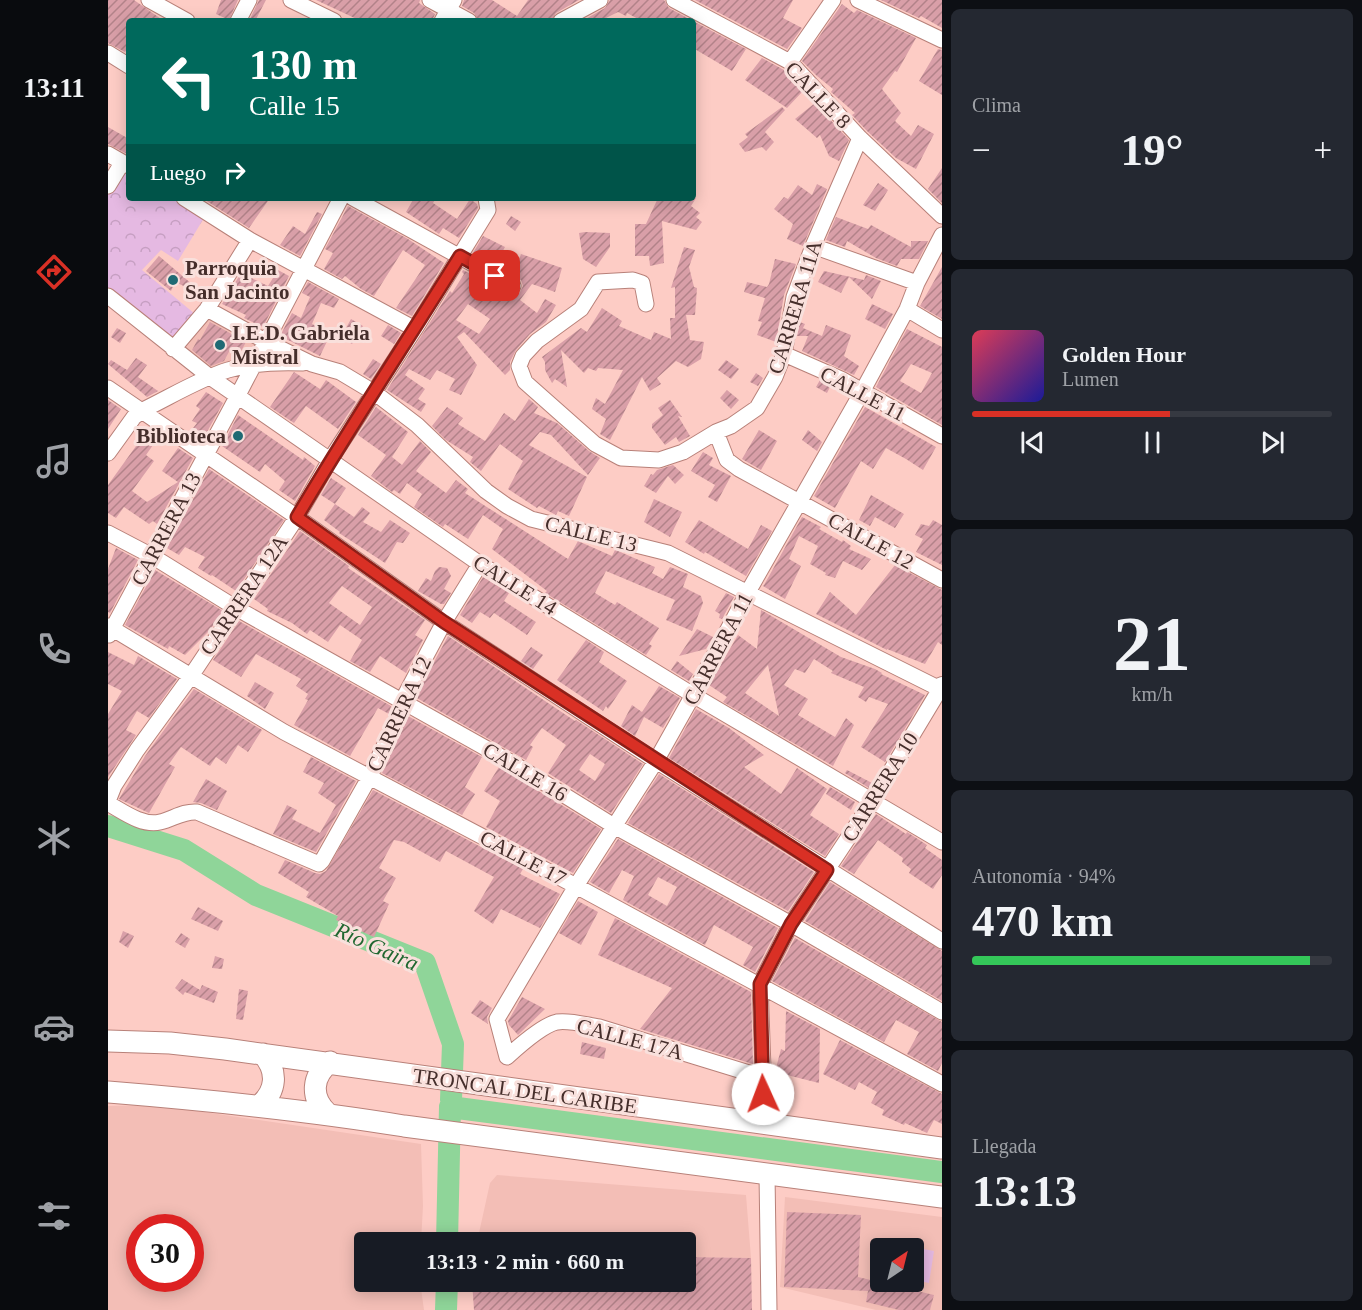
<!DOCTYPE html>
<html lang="es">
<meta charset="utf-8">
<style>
:root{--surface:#171b24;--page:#242831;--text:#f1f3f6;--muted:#9ea1a6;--line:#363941;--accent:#d93025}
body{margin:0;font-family:Georgia,serif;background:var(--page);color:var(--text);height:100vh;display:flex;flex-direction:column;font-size:22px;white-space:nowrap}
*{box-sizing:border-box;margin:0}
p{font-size:20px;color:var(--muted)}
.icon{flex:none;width:33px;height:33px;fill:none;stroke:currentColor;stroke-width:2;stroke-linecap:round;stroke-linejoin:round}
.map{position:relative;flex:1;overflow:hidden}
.panel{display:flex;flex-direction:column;gap:9px;padding:9px;background:#0d0f14;width:420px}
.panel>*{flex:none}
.top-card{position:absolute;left:18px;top:18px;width:570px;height:183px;border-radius:6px;box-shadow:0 3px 15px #0003;background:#00695c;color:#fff;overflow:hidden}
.needle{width:39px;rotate:35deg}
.buttons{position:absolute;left:762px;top:1238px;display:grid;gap:12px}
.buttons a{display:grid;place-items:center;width:54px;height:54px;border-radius:6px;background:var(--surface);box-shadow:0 3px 15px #0003;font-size:30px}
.speed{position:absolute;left:18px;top:1214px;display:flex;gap:12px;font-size:30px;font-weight:700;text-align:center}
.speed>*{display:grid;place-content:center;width:78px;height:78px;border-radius:50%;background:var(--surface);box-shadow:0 3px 15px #0003;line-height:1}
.speed .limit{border:9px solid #d22;background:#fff;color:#111}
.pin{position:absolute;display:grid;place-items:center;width:51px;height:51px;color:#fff;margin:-26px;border-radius:12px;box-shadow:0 3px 9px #0006}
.me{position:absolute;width:66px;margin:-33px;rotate:358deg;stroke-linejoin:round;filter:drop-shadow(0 0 4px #0008)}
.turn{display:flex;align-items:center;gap:21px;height:126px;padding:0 24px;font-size:27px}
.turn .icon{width:78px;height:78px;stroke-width:2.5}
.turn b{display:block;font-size:42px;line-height:51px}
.then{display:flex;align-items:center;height:57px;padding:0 24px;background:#0003;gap:12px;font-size:22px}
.big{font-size:45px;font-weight:700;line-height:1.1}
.panel .tile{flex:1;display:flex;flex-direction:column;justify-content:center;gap:9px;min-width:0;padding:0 21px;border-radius:9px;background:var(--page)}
.panel .dial{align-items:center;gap:0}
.dial b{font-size:78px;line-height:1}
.song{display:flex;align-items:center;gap:18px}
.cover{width:72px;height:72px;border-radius:9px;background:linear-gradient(135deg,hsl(350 70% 55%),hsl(240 70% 35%))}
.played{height:6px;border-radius:3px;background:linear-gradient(90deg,var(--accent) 55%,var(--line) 55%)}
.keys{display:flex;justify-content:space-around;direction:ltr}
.heat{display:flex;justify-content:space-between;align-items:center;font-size:33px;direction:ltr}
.charge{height:9px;border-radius:4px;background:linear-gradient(90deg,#34c759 94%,var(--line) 0)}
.trip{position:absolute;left:246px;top:1232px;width:342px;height:60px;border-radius:6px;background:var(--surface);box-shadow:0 3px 15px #0003;font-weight:700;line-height:60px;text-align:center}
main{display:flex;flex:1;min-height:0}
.tab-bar{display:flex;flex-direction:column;width:108px;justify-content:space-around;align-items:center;background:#090b0e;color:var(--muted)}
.tab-bar .icon{width:42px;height:42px}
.tab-bar .current{color:var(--accent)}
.tab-bar b{font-size:27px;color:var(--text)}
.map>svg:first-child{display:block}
</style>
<main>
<nav class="tab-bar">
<b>13:11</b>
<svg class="icon current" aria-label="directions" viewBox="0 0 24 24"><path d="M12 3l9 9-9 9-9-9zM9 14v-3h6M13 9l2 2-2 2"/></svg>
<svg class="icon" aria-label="music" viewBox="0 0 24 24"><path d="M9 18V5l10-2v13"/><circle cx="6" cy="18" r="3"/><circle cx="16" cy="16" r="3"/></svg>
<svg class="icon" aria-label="phone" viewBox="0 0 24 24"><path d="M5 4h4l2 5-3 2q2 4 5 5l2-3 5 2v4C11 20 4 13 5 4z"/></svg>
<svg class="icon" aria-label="climate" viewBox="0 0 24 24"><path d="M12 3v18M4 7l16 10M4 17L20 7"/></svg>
<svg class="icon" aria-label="car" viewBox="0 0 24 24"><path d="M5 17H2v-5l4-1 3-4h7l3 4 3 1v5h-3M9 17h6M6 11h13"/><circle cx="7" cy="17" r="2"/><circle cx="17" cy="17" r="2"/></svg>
<svg class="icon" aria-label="filters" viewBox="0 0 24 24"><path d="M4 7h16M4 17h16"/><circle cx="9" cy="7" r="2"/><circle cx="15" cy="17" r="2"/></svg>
</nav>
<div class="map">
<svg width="834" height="1310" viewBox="0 0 834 1310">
<defs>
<pattern id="park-crowns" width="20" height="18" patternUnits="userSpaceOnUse" patternTransform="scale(1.5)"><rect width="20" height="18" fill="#e5b9e2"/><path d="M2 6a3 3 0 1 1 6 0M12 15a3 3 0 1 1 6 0" fill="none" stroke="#c69fc2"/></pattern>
<pattern id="building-hatch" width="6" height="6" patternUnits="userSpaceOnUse" patternTransform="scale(1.5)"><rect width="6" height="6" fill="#d99fa8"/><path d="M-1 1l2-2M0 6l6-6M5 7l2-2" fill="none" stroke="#b28289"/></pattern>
</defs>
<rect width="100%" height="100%" fill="#fdccc5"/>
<!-- built -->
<path fill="#f3beb6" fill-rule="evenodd" d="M101,314L151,341L144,354L139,353L136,363L102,373L72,350Z
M49,1105L313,1144L315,1206L313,1242H256V1281H312L316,1310H0V1106ZM32,1227H82V1278H32Z
M389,1175L638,1195L643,1258L578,1257V1242H369L382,1183Z
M677,1197L834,1217V1310H768L672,1287ZM772,1248H806V1281H772Z"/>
<!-- green -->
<path fill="#e5b9e2" d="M778,1242L826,1251L821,1283L806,1280V1248H777Z"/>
<!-- park -->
<path fill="url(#park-crowns)" d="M21,167V198H73L99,213L70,261L53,250L34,270L87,314L64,345L0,294V191Z"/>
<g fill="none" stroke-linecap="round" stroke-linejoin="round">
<!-- river -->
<path stroke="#8fd599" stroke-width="22" d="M0,826L76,850L148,895L317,963L345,1044L343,1100
M339,1242L342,1107L834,1172
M338,1310L339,1281"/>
</g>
<!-- building -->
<path fill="url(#building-hatch)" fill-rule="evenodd" d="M0,0H26L56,21H21V46L17,52L0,43Z
M113,0H130L121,20L108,14Z
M151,0H158L147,21H141Z
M208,0H312L311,3L327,14L324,21H253Z
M356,0H384L409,16L420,0H471L448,13L443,21H371L366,13L354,6Z
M502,0H556L561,8L585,21H534L519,13L518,16L510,12L492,21H474L497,8Z
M587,0H685L675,18L694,28L679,49Z
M773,0H834V28L813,16L811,18Z
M734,4L746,13L749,10L808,38L789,72L787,71L774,89L793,113L787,121L803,136L810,125L826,134L808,169L788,158L759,131L744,115L747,113L723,92L725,89L709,76L694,61Z
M585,21L638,49L624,71L585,48Z
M830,49L834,50V95L811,81Z
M654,58L676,70L695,91L679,108L637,80Z
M707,103L741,140L731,161L721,156L712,135L709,138L687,119Z
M674,107L677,110L657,132L666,142L658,151L654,147L637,152L631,144L640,137L637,134Z
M0,127L21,139V155L0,144Z
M834,168V203L820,189Z
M770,183L780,190L767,211L755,205Z
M709,184L719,189L695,246L679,239L685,224L666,209L676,197L680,199L690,185L704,195Z
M94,198H162L141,228Z
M306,198H328L325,203L349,219L362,199L369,204L370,208L351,238L335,228L331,234L298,212Z
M550,198H588L583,206L592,213L588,217L594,222L588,230L554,221L556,263L542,266L541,256H527V224H538Z
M240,206L300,239L336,263L304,316L288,308L317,265L295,250L266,296L253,289L237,276L234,279L216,269L225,253L217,249Z
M209,212L214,214L192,256L172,245L185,226L197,234Z
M403,216L413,222L407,231L398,224Z
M728,217L760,229L763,225L803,247V241H820L811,259H793L789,266L768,258L739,241L737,247L718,240Z
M477,232L502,233V247L488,267L475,259L471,233Z
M375,236L397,247L387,265L365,253Z
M576,247L587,250L581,267L586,287L589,288L587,315H578L582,340L596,342L593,359L580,367L568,361L549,378L553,384L542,391L534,377L502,440L492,434L498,419L484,409L488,398L497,404L515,370L490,368L488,371L480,368L476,373L453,350L459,387L447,379L444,383L437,370V362L434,357L473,328L479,332L494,308L514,321L511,326L543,340L546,332L563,339L562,318H567V287L563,288Z
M413,254L454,268L447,292L424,284L412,300L429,313L437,299L448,305L438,322L422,334L408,350L402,362V370L397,375L356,332L349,337L369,365L353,395L341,390L347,379L329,370L322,380L301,369L297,375L317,389L310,399L318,404L313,412L279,390L342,291L344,293L356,274L354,272L355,270L406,296L411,294L415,286L413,280L406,275ZM360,304L382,319L371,334L348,320Z
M51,256L92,291L91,293L67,282L63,291L38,271Z
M667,259L688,264L676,295L668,342L649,335L654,322L650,321L657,298L636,292L639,282L659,287L661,284Z
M834,267V319L812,306Z
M170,270L181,276L155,327L136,318L138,315L114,304L133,273L160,286Z
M716,271L756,280L758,275L773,281L764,299L741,277L733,293L710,282Z
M200,282L231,299L226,308L213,303L204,324L223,333L212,356L172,336L184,313L193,318L202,297L194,293Z
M764,304L785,314L777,329L757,319Z
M243,319L255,326L244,344L233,337Z
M102,322L138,342L132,353L123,348L116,361L103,366L84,350L90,339L92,340Z
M692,322L697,324L695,328L714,336L718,325L743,335L736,356L751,366L746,375L694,351L700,336H689Z
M280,325L293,333L286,344L273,336Z
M9,328L18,333L12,343L3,337Z
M799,329L834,347V425L768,387ZM803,364L824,373L813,393L792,381Z
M28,358L39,365L30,377L50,391L39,397L0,364L3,360L19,370Z
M265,359L273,364L263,379L255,374Z
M618,360L631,369L623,379L610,370Z
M186,372L212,389L218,380L248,402L230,429L198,406L186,423L162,407Z
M648,373L655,378L650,386L642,382Z
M712,380L723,385L719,393L708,387Z
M619,390L631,400L623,409L612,398Z
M98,392L115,403L94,441L82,432L89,423L84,421L92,409L88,406Z
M421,399L430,407L426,413L449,423L481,451L492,458L480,475L443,435L432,432L421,445L479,477L461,516L450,511L448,515L431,506L429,508L400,489L415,461L392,444L373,471L362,462L365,457L338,440L324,426L339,407L355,418L350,424L377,441L396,413L407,421Z
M0,400L13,409L0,429Z
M562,400L574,417L570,416L582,436L571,442L568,437L557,445L544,428V424L555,415L550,408Z
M268,407L300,432L284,457L294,465L312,441L323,452L308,471L338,493L348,480L360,489L357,493L460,559L470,541L504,556L507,550L510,551L547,567L544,573L555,579L562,567L580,574L575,587L593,596L595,603L584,631L558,620L567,600L498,571L487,593L507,605L509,602L551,628L541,644L544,646L538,655L437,593L439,591L384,549L395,529L375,515L360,539L337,524L335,527L306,507L314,494L299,483L292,494L286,490L284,492L263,476L278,455L250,435Z
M757,407L828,447L815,470L798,459L778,448L765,469L753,461L727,508L706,496Z
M130,415L195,460L196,457L207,466L187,501L171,490L177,481L157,464L152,472L114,446Z
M41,428L52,435L38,455L46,461L24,491L39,502L70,482L54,471L70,448L85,458L49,524L45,521L41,524L16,507L8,518L0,513V485Z
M651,430L669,441L653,470L634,459Z
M700,430L714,442L709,451L694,440Z
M595,452L605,458L601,465L623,476L609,502L600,497L607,485L583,471Z
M565,465L576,475L567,484L560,476L548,493L536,486L543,474L545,475L549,470Z
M101,469L176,520L128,591L104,575L103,576L90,568L97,557L77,547L71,555L59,548Z
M223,478L238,488L227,504L213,495Z
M763,495L796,514L787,528L767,517L762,526L751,520Z
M546,499L574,512L562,537L536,522Z
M227,504L246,517L254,507L262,513L255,522L273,532L282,520L302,533L295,543L289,542L277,563L231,533L232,532L216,520Z
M694,517L713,527L711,529L734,542L735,540L743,546L741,549L763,559L754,570L735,561L727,578L717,575L718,573L702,564L710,546L691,536L681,559L693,566L677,599L655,586L656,585Z
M591,520L640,549L653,525L664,531L638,576L597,552L596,554L577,542Z
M825,520L834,525V565L808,552L815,539L807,535L813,524L821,526Z
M192,531L241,566L240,568L317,620L307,635L315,640L298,673L272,656L262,672L242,661L254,640L232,625L220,642L202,630L199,634L184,623L159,611L160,609L146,599ZM234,586L264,607L252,625L221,603Z
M8,548L30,560L2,613L0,612V569Z
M787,565L834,590V645L830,642L817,664L779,649V650L708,614L722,592L748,615Z
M331,567L339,568L343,576L336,589L343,593L336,604H333L310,591L318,578L323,581L327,571Z
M47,570L115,611L102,630L77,655L61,646L60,649L17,625Z
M375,577L401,593L396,601L428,622L419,635L386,613L382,618L372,612L364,623L352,615Z
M618,593L626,597L614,619L611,618L612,614L607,611Z
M653,610L733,657L767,669L774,673L773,674L817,695L777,762L753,747L780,704L761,697L758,702L750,697L756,687L723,673L725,671L706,659L697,673L687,669L676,685L700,699L690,715L727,737L738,718L746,725L725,766L615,702L619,697L601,685L630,635L649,649ZM660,665L671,716L637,693Z
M131,621L283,706L281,714L270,708L242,756L186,725L200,700L197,699L200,694L188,686L193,679L148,654L133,677L105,660Z
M589,629L605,637L598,649L571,656Z
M340,636L467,721L468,720L535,764L503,813L440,773L458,745L434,728L422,745L425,747L418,760L307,697ZM482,754L497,764L487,781L471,770Z
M478,640L496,652L491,662L519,681L500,709L498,706L495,711L449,680Z
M423,647L435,655L425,669L413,661Z
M0,652L26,665L30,656L69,679L41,718L29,711L18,730L28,735L0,777V714L14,691L0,684Z
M569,661L585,674L581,681L563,670Z
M147,682L166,693L157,709L139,696Z
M551,686L572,698L555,728L536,717L527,736L513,726L524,705L534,712Z
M86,689L154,730L140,752L130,745L118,764L108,757L102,766L73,747L61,764L67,767L41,813L11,799L37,756Z
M588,709L621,728L656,755L636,767L673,794L689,768L719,789L702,815L731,834L717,856L561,758Z
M300,716L374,757L357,787L367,794L354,815L274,773Z
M203,757L248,781L208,852L165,834L179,805L189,810L184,819L212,833L228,805L210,793L216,783L195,772Z
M391,767L493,829L465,873L378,827L392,801L376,791Z
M732,770L737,773L739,770L764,783L761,788Z
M551,774L706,872L680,911L520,823Z
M98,779L119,791L109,810L93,803L85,802Z
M722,787L747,802L743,810L718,794Z
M265,790L415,869L412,874L452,894L432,928L393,909L385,924L366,911L386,877L338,851L332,862L296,842L286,840L271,868L288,878L275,901L281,904L266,937L228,920L230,916L198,897L201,892L170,873L177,860L207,873L212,874L218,871Z
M768,814L798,834L799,832L819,845L817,848L834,860V875L825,889L801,873L803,869L794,862L795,858L770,840L746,874L733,866Z
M510,839L670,928L647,972L635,965L645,947L606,925L597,945L515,900L526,876L514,870L501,893L482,882ZM550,877L569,887L559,906L540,895Z
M722,882L834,951V1001L697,921Z
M470,901L490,912L473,945L451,933Z
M90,907L115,921L110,931L83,919Z
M507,918L643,992L645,1064L532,1029L564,988L490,955Z
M15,931L26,936L20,948L11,942Z
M73,933L82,939L77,948L67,942Z
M687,938L834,1022V1063L830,1071L799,1054L811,1032L788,1020L776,1042L664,981Z
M107,956L116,959L114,969L104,968Z
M74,979L92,990L94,985L110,992L106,1003L77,992L75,995L67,988Z
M131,989L140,991L135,1020L128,1019Z
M414,997L437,1009L410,1035L401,1025L400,1021Z
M372,1000L384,1008L379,1017L380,1024L363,1013Z
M678,1011L712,1029L711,1083L667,1072L673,1049L677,1051Z
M732,1040L834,1094V1124L826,1120L819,1133L797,1123L796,1125L774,1115L776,1110L763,1103L769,1092L751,1082L747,1090L715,1074Z
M474,1042L498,1048L496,1059L472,1054Z
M679,1212L753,1215L750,1277L826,1295L822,1310H791L758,1302L760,1291L676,1287Z
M578,1257L643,1258L644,1310H366L364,1281H578Z"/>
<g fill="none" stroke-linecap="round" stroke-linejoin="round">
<!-- minor casing -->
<g stroke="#b88179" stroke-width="17">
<path id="minor" d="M41,0L79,21
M183,0L226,21
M322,0L361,21
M566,0L682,62L752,138L834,216
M750,0L834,40
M130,21L141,0
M334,21L346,0
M453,21L492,0
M0,53L21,66
M682,62L725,0
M0,154L21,166
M0,186L14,163
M76,198L142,240L307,329
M245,198L405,286
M705,246L809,283
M0,296L102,377L372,564L585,695L834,842
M538,304L534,283L525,280L490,282L473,309L429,341L415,356L411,366L417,382L487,444L513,458L551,460L575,452L608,432L623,426L649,408L667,377L676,354L686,297L705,246L752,138
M99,309L157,341L204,364L232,372L267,393L309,425L378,491L399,506L423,519L560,553L832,689L764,802L683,924L652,984L657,1124
M799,309L834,330
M65,349L99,309L142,240
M676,354L733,379L834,436
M0,388L189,517L336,622L548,761L834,941
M608,432L619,460L631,469L834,580
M0,453L26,417L35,410C62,397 91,379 120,370C144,363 170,362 195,363
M0,533L44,556L128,608L406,764L506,826L683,924L834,1012
M372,564L336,622L294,701L290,717L261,778L214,861L211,864L89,812C75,811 65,819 52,822C35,826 17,813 3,805L0,801L6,786L29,750L83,676L189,517L222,460L307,329L380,210L378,198
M0,626L176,732L468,886L834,1084
M1,635L129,397L233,198
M654,1077L491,1027C478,1025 462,1020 449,1022C435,1025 410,1047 399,1057L389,1019L468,886L548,761L585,695L640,592L754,392L799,309L809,283L834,235
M659,1174L661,1310"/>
</g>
<!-- major casing -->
<g stroke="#b88179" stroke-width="20">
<path id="major" d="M834,686L832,689H834"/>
</g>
<!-- highway casing -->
<g stroke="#b88179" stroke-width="23">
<path id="highway" d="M0,1041L62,1043L117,1049L834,1148
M0,1092C99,1100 198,1110 296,1126L834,1197
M151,1106C169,1091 170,1071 155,1054
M219,1113C202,1097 204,1076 222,1062"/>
</g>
<!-- minor -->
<use href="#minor" stroke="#fff" stroke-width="15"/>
<!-- major -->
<use href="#major" stroke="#fff" stroke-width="18"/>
<!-- highway -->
<use href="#highway" stroke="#fff" stroke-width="21"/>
</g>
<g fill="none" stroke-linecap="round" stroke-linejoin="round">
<!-- route casing -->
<g stroke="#8d1f18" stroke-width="15">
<path id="route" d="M387,276L352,256C298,343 241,428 189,517L336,622L719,870L683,924L652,984L655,1094"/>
</g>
<!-- route -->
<use href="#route" stroke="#d93025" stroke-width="10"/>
</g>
<!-- markers -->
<g fill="#1f6a74" stroke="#f9e0dc" stroke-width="2">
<circle cx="65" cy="280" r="6"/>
<circle cx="112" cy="345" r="6"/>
<circle cx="130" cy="436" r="6"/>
</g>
<g text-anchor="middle" stroke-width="6" stroke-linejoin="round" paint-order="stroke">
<!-- street labels -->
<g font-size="21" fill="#452e2b" stroke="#f9e0dc">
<text transform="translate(710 95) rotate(46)" y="7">CALLE 8</text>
<text transform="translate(687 307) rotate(-73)" y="7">CARRERA 11A</text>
<text transform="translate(755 394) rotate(28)" y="7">CALLE 11</text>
<text transform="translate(58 529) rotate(-62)" y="7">CARRERA 13</text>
<text transform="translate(483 534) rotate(14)" y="7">CALLE 13</text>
<text transform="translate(763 541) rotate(29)" y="7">CALLE 12</text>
<text transform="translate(407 585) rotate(32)" y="7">CALLE 14</text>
<text transform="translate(136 595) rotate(-56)" y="7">CARRERA 12A</text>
<text transform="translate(610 649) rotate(-62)" y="7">CARRERA 11</text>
<text transform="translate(291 714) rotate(-65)" y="7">CARRERA 12</text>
<text transform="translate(417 772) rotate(31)" y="7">CALLE 16</text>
<text transform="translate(772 787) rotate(-58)" y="7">CARRERA 10</text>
<text transform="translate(415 858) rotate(28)" y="7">CALLE 17</text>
<text transform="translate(522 1039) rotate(15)" y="7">CALLE 17A</text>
<text transform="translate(417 1091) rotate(8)" y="7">TRONCAL DEL CARIBE</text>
</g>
<!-- poi labels -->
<g font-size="21" font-weight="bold" fill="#452e2b" stroke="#f9e0dc" text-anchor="start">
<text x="77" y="275">Parroquia<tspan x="77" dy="24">San Jacinto</tspan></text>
<text x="124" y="340">I.E.D. Gabriela<tspan x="124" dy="24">Mistral</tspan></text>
<text x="118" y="443" text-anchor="end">Biblioteca</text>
</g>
<!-- water labels -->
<g font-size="22" font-style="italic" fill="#1f6730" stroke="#f9e0dc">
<text transform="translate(269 946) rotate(24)" y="8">Río Gaira</text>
</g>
</g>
</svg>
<div class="buttons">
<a><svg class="needle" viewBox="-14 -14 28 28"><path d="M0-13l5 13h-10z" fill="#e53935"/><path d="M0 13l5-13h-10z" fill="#9ea1a6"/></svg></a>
</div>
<div class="speed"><div class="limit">30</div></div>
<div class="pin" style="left:387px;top:276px;background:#d93025"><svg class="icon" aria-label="arrive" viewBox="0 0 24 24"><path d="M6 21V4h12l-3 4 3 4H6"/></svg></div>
<svg class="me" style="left:655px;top:1094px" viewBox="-20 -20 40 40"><circle r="19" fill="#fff"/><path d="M0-13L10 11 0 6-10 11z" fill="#d93025"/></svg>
<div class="trip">13:13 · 2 min · 660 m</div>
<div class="top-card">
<div class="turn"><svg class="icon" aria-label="left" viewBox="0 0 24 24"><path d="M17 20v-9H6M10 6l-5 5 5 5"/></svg><div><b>130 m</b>Calle 15</div></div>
<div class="then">Luego<svg class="icon" aria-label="right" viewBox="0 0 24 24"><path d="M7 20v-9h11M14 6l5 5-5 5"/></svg></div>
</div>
</div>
<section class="panel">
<div class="tile"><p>Clima</p>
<div class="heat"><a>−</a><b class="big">19°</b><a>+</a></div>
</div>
<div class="tile">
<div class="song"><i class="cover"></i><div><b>Golden Hour</b><p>Lumen</p></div></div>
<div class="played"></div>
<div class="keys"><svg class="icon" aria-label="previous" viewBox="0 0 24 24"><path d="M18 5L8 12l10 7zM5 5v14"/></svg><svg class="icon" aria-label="pause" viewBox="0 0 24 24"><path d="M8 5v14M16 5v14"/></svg><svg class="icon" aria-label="next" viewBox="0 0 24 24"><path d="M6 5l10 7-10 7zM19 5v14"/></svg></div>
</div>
<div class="tile dial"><b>21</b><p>km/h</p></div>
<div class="tile"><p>Autonomía · 94%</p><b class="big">470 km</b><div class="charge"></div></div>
<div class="tile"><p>Llegada</p><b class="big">13:13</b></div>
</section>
</main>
